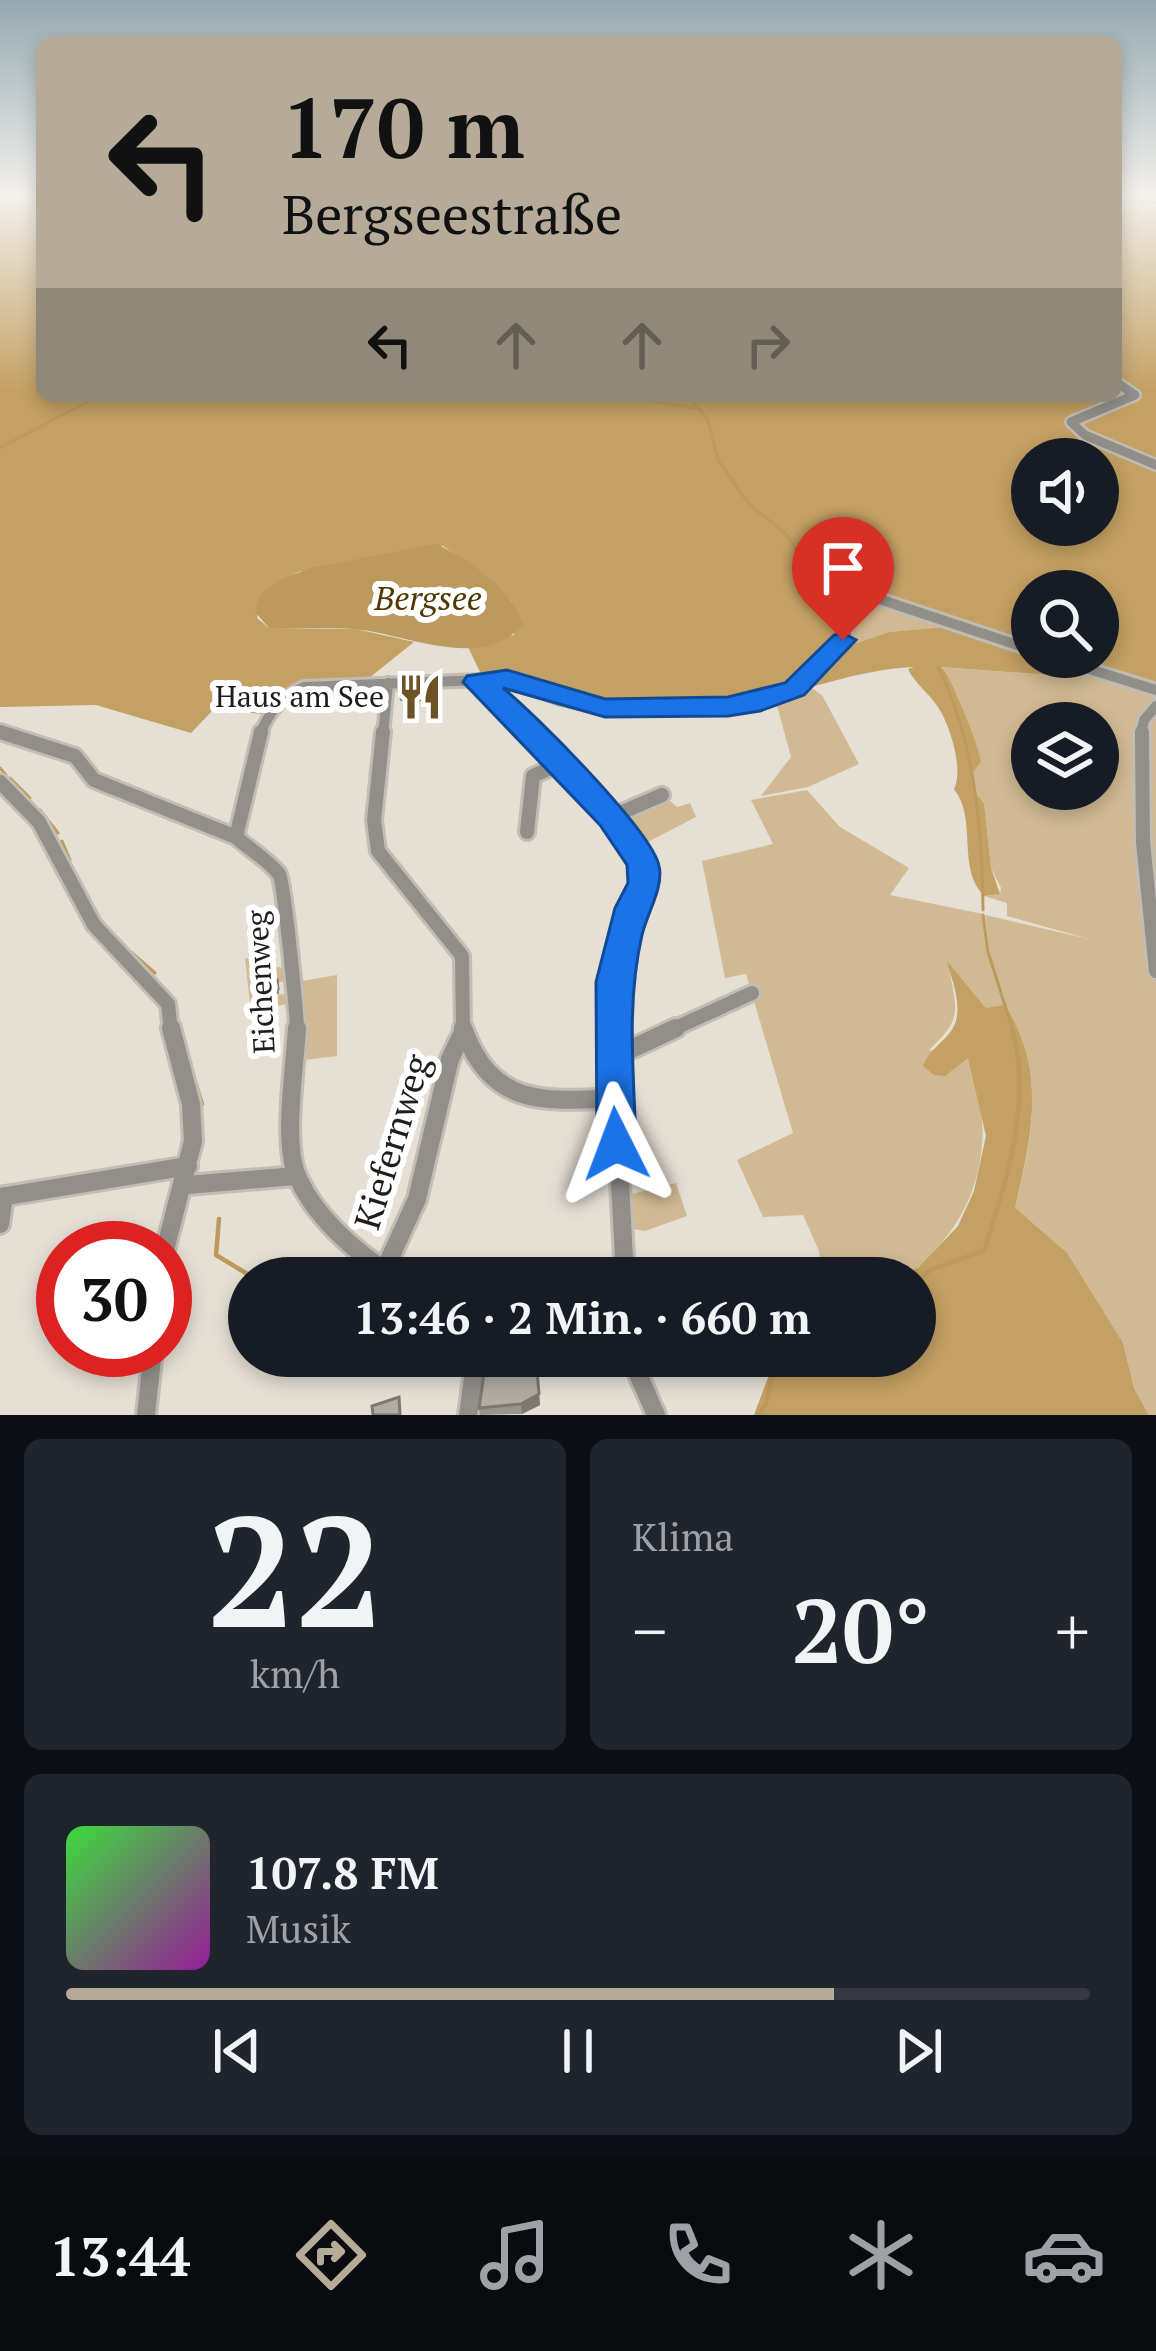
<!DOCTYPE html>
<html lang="de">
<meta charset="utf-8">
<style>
:root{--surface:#171b24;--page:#20242c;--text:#f1f3f6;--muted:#9ea1a6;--line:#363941;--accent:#b5ab98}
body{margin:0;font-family:"PT Serif",serif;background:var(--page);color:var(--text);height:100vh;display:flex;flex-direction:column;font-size:45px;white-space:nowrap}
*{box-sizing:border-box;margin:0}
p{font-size:39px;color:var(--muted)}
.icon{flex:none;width:66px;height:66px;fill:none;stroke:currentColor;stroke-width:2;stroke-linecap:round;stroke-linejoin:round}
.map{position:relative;height:1415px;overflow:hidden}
.panel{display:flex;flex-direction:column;gap:24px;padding:24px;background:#0d0f14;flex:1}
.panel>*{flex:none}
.banner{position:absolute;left:36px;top:36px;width:1086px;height:366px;border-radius:18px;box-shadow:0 6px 18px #0003;background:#b5ab98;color:#111;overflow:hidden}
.controls{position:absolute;left:1011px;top:438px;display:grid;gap:24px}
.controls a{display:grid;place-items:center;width:108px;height:108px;border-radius:50%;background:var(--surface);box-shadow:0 6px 18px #0003;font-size:60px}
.speed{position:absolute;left:36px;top:1221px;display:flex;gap:24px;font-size:60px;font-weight:700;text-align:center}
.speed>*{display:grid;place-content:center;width:156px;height:156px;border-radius:50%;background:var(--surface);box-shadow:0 6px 18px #0003;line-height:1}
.speed .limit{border:18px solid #d22;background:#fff;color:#111}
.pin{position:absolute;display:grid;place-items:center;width:102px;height:102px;color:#fff;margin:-123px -51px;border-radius:50% 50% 50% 0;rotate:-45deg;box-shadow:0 0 12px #0007}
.pin .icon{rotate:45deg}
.me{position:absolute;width:132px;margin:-66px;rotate:357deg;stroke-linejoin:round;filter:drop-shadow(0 0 9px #0008)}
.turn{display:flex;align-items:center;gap:42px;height:252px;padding:0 48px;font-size:54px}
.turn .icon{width:156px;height:156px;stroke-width:2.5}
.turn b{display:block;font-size:84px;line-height:102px}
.lanes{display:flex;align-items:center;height:114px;padding:0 48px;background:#0003;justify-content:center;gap:60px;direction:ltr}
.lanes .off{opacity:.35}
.big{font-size:90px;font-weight:700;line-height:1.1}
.panel .card{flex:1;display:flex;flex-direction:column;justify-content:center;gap:18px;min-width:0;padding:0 42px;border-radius:18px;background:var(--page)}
.panel .dial{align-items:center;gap:0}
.dial b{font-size:156px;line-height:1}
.song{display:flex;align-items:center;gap:36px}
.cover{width:144px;height:144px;border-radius:18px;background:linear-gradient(135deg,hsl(120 70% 55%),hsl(300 70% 35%))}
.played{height:12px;border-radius:6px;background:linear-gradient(90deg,var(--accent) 75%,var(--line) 75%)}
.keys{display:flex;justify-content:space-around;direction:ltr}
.heat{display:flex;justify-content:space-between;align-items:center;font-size:66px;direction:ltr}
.panel .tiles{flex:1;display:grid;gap:24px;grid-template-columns:1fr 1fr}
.card:last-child{grid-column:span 2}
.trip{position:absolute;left:228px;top:1257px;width:708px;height:120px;border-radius:60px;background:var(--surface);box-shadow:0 6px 18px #0003;font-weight:700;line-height:120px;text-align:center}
.dock{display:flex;height:192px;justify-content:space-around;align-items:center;background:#090b0e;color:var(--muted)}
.dock .icon{width:84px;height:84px}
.dock .current{color:var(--accent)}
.dock b{font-size:54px;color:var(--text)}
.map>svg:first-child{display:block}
</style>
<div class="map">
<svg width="1156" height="1415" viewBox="0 0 1156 1415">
<rect width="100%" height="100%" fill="#e5dfd4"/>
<!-- green -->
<path fill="#d1ba93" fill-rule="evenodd" d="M834,588L962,626L889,632L834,652L831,601Z
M938,667L1075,677L1086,670L1156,690V1415H1149L1134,1388L1123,1343L1015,1208C1033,1134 1046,1074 1005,1006L987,1009L949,964C954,1008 967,1015 929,1050L968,1057C994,1123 986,1196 936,1249C931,1255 924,1265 916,1269C890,1283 852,1278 823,1278L819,1251L803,1215L763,1217L737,1160L793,1133L746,974L725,978L702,861L773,844L751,800L807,790L840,827L909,868L890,895L983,914L990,956L985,915L1089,939L1007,916V903L984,896L1000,894L1001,888L991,868L984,803L973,792L969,757ZM1032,723H1098V789H1032Z
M813,689L822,695L859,764L808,787L761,796L791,757L775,698Z
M668,799L677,807L690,803L696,817L644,844L628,825L629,817Z
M245,958L282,968L284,981L275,984L276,995L285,994L286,1004L251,1012Z
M337,975V1056L304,1060L296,982Z
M676,1183L687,1216L645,1231L634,1229L632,1194Z"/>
<!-- forest -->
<path fill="#c3a063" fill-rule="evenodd" d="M0,195H42V396H1116V195H1156V690L1087,670L1075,677L941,667C951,675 980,749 981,762L972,773L974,792L984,803L991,868L1000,894L984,896C956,868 978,820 954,789C964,770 950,725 938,707C929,693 915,684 908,669L914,667C861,669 812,689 761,700C715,709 659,707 612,708C568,708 526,673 480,672L468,647L514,635L512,602L483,573L443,546L298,572L261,593L257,618L269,628L356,629L414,642L364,682L292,687L265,714L213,710L191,733L96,705L0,707ZM1032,459H1098V525H1032ZM849,589L957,626L889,632L837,650L846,633L828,593ZM1032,591H1098V657L1049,662L1032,657Z
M947,961L986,1008L1005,1005C1047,1074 1032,1133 1015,1208L1067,1253L1123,1343L1134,1388L1149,1415H754L776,1356H915V1278H882L918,1268L958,1226L974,1191L986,1136L968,1058L945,1076L934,1075L923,1066C930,1048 944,1043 953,1028C964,1008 952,981 947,961Z"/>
<!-- water -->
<path fill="#bc995d" d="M436,544C466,557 513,590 523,624C483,673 404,633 354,629C325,627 297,629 269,628L255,612L261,593L284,578L311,568Z"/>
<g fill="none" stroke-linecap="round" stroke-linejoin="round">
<!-- stream-far1 -->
<path stroke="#bc995d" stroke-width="3" d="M1116,260L1156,264
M688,396L708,420L718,460L749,504L786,534L803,560L845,585
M649,401L695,408
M0,448L98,396
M938,667C975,741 982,828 983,910
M0,768L6,775
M10,778L30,798
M40,810L58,833
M62,841L70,860
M89,902L98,915
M983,915L988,952L1013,1031
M104,924L124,945
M131,952L155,973"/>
<!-- stream -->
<path stroke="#bc995d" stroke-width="4.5" d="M193,1076L202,1104
M219,1219L216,1255L254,1278
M915,1282L932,1269L984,1251C1006,1182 1033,1100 1012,1028
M758,1415L766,1404L776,1356"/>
<!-- minor-far3 casing -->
<g stroke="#c2bcb3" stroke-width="14">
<path id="minor-far3" d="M1116,382L1135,395L1071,422L1085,435L1156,465"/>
</g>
<!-- minor-far2 casing -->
<g stroke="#c2bcb3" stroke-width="16">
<path id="minor-far2" d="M1051,657L1156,690
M477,683L534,735
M0,732L9,735
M260,735C269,711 281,698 304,687L507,679L560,699L605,708L728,706L760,702L794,689L843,641L846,633L828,593L849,589L1032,650
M383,735L388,683
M1141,735L1144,720L1156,706"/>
</g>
<!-- minor-far1 casing -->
<g stroke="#c2bcb3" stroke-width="20">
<path id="minor-far1" d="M0,732L75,756L94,780L236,837
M261,732L236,837C249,849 268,860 279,874C284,881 297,1015 297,1031
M383,732L374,820L378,851L462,956L463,1031
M531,732L619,825L643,862L642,885L615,972L612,1031
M1142,732L1143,842L1156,971
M0,782L39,822L94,925L168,1004L171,1031
M611,817L662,795
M527,832L533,776L559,764
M669,1031L752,993"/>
</g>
<!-- minor casing -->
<g stroke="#c2bcb3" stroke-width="24">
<path id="minor" d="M297,1028C295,1066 282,1146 298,1178C317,1220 357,1253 395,1278
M463,1028C491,1106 542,1102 613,1098
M612,1028L625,1278
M615,1051H627L676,1028
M187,1185L296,1176
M0,1197L188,1166
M0,1224L4,1196
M165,1250L193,1141L191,1104L171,1028
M384,1271L417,1199L450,1059L463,1032
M562,1356H608
M630,1356L656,1415
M146,1415L153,1350
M468,1415L476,1356"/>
</g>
<!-- major casing -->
<g stroke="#c2bcb3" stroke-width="6">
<path id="major" d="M1116,196L1156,200V204L1116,200Z"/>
</g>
<!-- minor-far3 -->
<use href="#minor-far3" stroke="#928f8b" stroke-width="9"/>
<!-- minor-far2 -->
<use href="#minor-far2" stroke="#928f8b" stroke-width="10"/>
<!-- minor-far1 -->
<use href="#minor-far1" stroke="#928f8b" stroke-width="14"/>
<!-- minor -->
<use href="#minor" stroke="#928f8b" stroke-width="18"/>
<!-- major -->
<use href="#major" fill="#524e47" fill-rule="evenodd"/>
</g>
<!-- wall -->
<path fill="#99948b" d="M399,691L440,692L439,702L400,701Z
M518,1368L537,1370L540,1405L522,1414L480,1415L479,1408Z"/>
<!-- shaded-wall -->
<path fill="#7d7871" d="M277,980L279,994L264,997L262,993Z
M539,1394L540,1405L522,1414L521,1404Z"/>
<!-- building -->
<path fill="#b2aca2" stroke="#7d7871" stroke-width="3" d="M439,682L437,692L399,691L401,683Z
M277,980L278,989L262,993V984Z
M517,1364L518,1368L537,1370L539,1394L521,1404L479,1408L485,1367Z
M399,1397L400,1415H373L372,1406Z"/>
<!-- sky -->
<linearGradient id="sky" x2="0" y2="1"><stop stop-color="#96a9b0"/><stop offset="0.5" stop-color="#f3f1ec"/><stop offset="1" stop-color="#f3f1ec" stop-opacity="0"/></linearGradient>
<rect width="1156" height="393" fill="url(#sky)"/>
<!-- route -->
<path fill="#1a73e8" stroke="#114b97" stroke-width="3" d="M843,633L856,640L804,695L760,711L728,716L605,717L503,688C534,713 652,831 659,866C664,887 647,913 642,935C626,1004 634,1074 636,1144L631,1158L616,1164L602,1158L597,1144L596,982L615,908L628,883L627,865L600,825L463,682L467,676L507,670L605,699L728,697L785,683L834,635Z"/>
<!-- icons -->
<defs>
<g id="restaurant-bare" transform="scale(3.6)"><path d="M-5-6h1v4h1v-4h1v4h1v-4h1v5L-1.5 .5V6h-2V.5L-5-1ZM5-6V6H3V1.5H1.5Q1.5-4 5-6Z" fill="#6c5224" stroke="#fff" stroke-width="2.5" paint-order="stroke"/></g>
</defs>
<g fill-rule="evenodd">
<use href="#restaurant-bare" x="420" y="697"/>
</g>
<g text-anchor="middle" stroke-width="12" stroke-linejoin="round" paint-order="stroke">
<!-- poi labels -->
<g font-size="30" fill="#201d1a" stroke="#fff" text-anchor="end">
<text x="384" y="707">Haus am See</text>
</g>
<!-- street labels -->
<g font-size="30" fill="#201d1a" stroke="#fff">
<text transform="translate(261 982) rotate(-93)" y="10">Eichenweg</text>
</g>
<!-- water labels -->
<g font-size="33" font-style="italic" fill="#513906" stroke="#fff">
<text x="428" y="610">Bergsee</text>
</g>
<!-- near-street labels -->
<g font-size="36" fill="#201d1a" stroke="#fff">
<text transform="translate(392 1142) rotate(-73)" y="13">Kiefernweg</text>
</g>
</g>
</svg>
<div class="controls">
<a><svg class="icon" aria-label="sound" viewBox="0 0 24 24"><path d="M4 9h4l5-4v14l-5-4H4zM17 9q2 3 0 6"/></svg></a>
<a><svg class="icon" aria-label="search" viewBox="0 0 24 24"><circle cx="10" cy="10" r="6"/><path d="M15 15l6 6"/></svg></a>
<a><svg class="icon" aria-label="layers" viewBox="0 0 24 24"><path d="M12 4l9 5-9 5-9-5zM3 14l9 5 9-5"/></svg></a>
</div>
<div class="speed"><div class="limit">30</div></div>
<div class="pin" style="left:843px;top:640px;background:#d93025"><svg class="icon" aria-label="arrive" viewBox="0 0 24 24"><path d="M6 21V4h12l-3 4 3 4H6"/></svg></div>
<svg class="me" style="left:616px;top:1144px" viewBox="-20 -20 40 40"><path d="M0-17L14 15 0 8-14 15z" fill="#1a73e8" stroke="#fff" stroke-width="4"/></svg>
<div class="trip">13:46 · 2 Min. · 660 m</div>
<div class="banner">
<div class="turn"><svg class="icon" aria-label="left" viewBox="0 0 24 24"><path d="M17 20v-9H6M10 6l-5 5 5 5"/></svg><div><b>170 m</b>Bergseestraße</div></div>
<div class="lanes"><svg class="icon" aria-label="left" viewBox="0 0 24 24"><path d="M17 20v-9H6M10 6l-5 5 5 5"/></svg><svg class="icon off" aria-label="ahead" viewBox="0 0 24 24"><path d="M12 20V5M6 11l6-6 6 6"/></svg><svg class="icon off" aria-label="ahead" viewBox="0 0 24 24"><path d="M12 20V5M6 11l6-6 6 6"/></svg><svg class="icon off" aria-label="right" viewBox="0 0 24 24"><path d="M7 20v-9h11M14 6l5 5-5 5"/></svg></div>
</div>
</div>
<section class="panel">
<div class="tiles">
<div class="card dial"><b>22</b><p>km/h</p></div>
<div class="card"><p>Klima</p>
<div class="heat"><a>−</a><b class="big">20°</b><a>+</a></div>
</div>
<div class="card">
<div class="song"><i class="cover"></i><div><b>107.8 FM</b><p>Musik</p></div></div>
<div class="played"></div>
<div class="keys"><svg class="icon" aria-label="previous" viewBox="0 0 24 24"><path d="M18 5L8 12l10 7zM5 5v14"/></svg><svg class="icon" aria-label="pause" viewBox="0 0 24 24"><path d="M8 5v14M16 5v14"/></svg><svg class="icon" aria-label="next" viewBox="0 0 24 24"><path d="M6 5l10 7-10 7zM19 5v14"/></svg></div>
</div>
</div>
</section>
<nav class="dock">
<b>13:44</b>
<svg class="icon current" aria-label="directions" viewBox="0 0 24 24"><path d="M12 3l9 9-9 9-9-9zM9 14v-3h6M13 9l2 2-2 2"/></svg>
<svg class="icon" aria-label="music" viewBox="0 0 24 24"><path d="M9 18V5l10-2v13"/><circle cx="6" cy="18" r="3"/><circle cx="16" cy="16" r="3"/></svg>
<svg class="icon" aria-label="phone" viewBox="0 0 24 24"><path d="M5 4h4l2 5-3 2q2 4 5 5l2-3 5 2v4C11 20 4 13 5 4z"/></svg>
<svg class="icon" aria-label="climate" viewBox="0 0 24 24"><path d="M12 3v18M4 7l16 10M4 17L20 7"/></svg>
<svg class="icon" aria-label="car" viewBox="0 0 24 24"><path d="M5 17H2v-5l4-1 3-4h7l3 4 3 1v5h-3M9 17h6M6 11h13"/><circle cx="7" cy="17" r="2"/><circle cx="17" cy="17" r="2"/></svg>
</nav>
